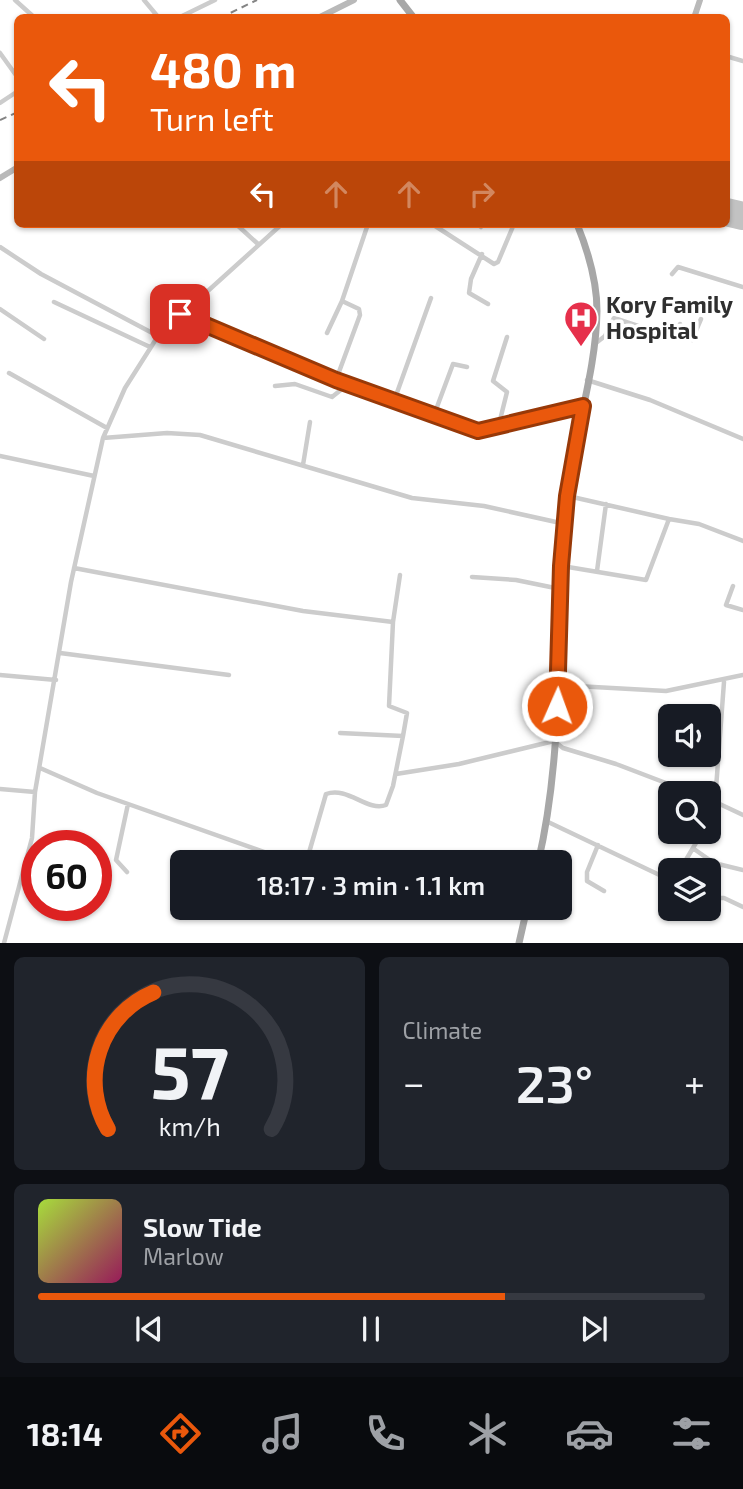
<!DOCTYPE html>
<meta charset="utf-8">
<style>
:root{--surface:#171b24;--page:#20242c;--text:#f1f3f6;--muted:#9ea1a6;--line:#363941;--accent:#ea580c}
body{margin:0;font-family:"Exo 2",sans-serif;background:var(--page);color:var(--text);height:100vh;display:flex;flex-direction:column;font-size:26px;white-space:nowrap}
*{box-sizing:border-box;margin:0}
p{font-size:23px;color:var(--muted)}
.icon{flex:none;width:38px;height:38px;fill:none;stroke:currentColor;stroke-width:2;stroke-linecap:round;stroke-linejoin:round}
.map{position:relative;height:943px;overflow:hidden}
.details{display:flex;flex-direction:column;gap:14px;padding:14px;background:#0d0f14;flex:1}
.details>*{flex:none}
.hud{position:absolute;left:14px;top:14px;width:716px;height:214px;border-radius:10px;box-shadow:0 2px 5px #0004;background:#ea580c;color:#fff;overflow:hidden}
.fabs{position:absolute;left:658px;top:704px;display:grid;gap:14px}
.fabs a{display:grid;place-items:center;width:63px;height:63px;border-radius:10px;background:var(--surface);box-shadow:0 2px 5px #0004;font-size:35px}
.speed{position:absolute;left:21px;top:830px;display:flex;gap:14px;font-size:35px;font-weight:700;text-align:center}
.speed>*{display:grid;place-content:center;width:91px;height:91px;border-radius:50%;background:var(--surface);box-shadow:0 2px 5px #0004;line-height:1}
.speed .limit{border:10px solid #d22;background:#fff;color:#111}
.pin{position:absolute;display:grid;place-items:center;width:60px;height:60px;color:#fff;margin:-30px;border-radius:14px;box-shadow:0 4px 10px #0006}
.me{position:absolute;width:77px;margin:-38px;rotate:2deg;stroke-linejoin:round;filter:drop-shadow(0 0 5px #0008)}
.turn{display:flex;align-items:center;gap:24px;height:147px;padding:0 21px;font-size:32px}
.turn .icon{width:91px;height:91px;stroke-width:2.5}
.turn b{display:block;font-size:49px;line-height:60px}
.lanes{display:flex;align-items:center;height:66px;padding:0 21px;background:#0003;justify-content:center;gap:35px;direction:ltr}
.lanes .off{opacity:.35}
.big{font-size:52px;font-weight:600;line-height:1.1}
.details .card{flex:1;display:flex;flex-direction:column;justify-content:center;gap:10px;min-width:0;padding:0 24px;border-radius:10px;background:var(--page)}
.details .dial{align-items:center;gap:0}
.dial svg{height:182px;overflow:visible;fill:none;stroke:var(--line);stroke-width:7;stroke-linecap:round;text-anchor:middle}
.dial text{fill:var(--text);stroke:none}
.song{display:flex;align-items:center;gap:21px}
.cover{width:84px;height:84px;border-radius:10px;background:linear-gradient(135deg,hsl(80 70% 55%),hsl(330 70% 35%))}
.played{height:7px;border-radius:4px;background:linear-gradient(90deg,var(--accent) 70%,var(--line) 70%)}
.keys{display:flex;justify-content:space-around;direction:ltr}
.heat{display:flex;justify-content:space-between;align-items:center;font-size:38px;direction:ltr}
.details .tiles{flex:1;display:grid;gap:14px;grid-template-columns:1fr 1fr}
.card:last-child{grid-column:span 2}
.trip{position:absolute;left:170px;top:850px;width:402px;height:70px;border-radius:10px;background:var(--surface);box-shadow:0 2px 5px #0004;font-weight:600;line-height:70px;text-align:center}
.tab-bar{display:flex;height:112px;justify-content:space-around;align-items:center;background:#090b0e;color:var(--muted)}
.tab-bar .icon{width:49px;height:49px}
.tab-bar .active{color:var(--accent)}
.tab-bar b{font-size:32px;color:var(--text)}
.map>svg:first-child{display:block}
</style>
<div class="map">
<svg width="743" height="943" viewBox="0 0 743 943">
<rect width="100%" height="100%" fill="#fff"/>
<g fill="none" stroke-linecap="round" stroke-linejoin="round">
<!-- runway -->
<path stroke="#c2c2c2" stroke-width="28" d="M726,212L743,216"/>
<!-- street -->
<path stroke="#ccc" stroke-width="4.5" d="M15,0L35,18
M144,0L159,18
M178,18L215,0
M0,53L18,78
M726,56L743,61
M0,103L18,91
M236,224L258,244
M432,224L494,264L498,262L514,224
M477,224L481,227
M0,247L41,274L158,336
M482,254L471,279L469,293L488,304
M672,274L678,267L743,287
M54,302L150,347
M0,309L44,339
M180,314L336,380L478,431L583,406
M327,333L342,301L368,224
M675,333L692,340L701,319
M596,343L605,336L614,318L665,335L675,333L680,324
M9,373L107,428
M336,380L360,315L359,309L342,301
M587,380L650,400L743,439
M275,386L295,384L332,397L347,385
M394,401L431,298
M434,415L453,364L467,367
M498,428L507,392L493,381L507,337
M103,438L167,433L200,435L412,498L484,506L565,524
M0,456L94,476
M303,465L310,422
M568,496L669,519
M562,566L646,580L669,519L699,524L743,541
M74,568L303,611L393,622
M597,571L606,504
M472,577L516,580L560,589
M733,586L726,605L743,610
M60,653L229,675
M0,675L56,680
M558,685L666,691L743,675
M340,733L403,736L407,713L389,706L393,622L400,575
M40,768L97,793L295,863
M396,774L459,764L554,741L563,748L616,764L692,793
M0,789L35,792
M709,799L743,815
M709,818L715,802L724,682
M546,821L670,880
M598,845L587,872V881L604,891
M694,849L714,863L743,870
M306,863L326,794C348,786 367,812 386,805L393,786L403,736
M680,870L703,831
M127,872L116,860L128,804
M709,898H724L743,907
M4,943L32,838L35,792L71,582L103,438L125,388L158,336L282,224"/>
<!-- secondary -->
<path stroke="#b9b9b9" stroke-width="6" d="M318,18L354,0
M694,18L700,0
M0,178L18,167"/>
<!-- primary -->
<path stroke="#a7a7a7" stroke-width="7" d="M400,0L414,18
M538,863C566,744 555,619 567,499C573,436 596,374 597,311C597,281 588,251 577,224
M519,943L527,908"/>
<!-- rail -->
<path stroke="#848484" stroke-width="2" stroke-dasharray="7 5" stroke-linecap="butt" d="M220,18L257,0
M0,120L18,112"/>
</g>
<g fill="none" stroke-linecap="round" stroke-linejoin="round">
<!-- route casing -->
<g stroke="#983908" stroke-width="18">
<path id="route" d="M180,314L336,380L478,431L583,406L567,496L561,566L557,706"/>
</g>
<!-- route -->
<use href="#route" stroke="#ea580c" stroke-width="12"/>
</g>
<!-- icons -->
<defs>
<g id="hospital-pin" transform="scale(1.75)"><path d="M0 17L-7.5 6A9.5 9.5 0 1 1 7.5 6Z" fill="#e6304b" stroke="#fff"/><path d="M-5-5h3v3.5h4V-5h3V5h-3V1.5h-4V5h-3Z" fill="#fff"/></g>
</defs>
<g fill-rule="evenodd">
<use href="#hospital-pin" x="581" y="318"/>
</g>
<g text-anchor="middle" stroke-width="7" stroke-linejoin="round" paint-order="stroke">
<!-- poi labels -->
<g font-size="23" font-weight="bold" fill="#2f2f2f" stroke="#fff" text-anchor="start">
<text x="606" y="313">Kory Family<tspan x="606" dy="26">Hospital</tspan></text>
</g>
</g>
</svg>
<div class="fabs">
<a><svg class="icon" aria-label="sound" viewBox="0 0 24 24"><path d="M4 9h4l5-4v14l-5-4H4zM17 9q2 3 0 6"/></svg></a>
<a><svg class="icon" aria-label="search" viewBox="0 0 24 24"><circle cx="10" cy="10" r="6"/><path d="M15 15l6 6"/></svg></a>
<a><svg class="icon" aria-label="layers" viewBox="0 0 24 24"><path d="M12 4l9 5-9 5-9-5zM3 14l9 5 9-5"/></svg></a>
</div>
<div class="speed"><div class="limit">60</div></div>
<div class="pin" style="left:180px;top:314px;background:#d93025"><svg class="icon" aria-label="arrive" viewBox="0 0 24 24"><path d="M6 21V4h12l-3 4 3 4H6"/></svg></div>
<svg class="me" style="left:557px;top:706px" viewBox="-20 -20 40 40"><circle r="17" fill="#ea580c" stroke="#fff" stroke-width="3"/><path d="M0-11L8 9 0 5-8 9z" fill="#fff"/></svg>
<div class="trip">18:17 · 3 min · 1.1 km</div>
<div class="hud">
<div class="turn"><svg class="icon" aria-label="left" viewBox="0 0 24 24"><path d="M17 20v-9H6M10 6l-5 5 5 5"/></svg><div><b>480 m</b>Turn left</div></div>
<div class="lanes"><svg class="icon" aria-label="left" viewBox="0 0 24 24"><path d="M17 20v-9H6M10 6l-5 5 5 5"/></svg><svg class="icon off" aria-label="ahead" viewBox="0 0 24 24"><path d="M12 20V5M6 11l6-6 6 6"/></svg><svg class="icon off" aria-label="ahead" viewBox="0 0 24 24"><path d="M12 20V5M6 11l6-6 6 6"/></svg><svg class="icon off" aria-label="right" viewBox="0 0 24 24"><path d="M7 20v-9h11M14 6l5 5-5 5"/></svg></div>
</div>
</div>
<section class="details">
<div class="tiles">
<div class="card dial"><svg viewBox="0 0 100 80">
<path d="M14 69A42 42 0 1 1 86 69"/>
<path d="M14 69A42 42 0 0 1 34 9" stroke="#ea580c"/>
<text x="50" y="56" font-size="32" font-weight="700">57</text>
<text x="50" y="72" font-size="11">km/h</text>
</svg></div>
<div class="card"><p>Climate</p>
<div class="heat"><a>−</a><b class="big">23°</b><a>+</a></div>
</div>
<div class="card">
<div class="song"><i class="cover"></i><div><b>Slow Tide</b><p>Marlow</p></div></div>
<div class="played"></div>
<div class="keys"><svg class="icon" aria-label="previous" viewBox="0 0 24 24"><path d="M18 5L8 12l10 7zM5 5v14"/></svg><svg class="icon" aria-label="pause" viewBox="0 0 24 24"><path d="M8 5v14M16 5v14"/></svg><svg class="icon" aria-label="next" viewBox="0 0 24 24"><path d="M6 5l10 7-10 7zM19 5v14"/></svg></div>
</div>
</div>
</section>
<nav class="tab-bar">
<b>18:14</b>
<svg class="icon active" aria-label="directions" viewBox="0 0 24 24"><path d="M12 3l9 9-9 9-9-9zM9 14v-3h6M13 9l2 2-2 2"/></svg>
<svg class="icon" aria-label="music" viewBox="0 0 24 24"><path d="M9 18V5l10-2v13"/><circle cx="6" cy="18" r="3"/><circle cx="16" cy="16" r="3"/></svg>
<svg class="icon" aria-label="phone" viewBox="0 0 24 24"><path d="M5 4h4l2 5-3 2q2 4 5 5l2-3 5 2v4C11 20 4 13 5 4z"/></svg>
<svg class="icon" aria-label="climate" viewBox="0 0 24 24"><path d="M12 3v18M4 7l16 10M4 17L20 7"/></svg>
<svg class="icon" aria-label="car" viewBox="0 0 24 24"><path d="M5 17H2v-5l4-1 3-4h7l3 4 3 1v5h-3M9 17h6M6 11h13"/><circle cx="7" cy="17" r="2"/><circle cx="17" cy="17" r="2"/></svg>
<svg class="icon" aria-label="filters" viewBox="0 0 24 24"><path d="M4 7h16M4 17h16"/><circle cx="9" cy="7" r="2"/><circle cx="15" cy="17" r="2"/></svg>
</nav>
